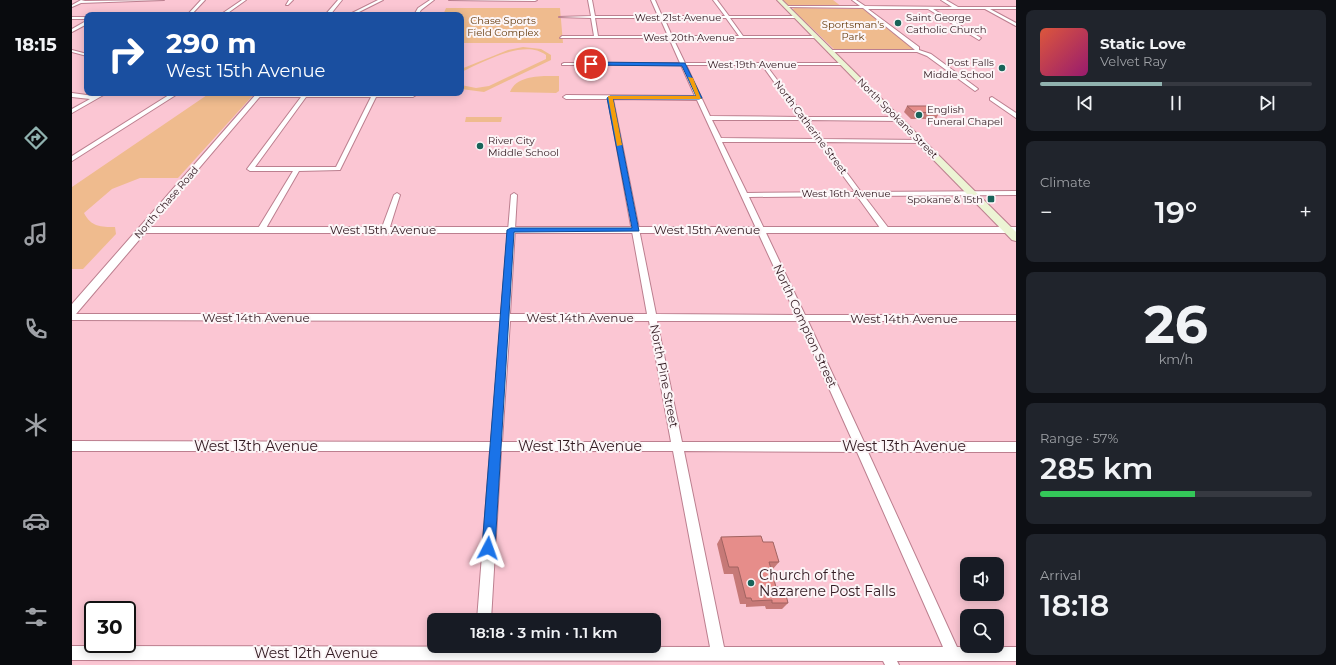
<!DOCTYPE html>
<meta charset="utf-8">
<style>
:root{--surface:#171b24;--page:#20242c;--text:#f1f3f6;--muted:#9ea1a6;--line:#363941;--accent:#90b2af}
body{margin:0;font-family:Montserrat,sans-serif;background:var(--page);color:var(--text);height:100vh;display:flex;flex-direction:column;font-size:15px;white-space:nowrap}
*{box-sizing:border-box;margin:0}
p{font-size:13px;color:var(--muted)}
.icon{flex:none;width:22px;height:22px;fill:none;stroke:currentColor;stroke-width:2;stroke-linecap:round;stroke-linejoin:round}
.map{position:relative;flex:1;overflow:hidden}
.side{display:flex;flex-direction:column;gap:10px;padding:10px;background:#0d0f14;width:320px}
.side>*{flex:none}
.guide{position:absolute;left:12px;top:12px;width:380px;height:84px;border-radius:8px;box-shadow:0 2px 10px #0003;background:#1a4fa0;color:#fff;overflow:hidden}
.buttons{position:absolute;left:888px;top:557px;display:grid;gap:8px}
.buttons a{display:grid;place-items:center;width:44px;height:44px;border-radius:8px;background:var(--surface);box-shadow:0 2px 10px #0003;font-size:20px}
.speed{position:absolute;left:12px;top:601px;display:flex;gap:8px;font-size:20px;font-weight:700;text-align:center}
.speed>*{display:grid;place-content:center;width:52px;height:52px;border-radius:50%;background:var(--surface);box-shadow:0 2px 10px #0003;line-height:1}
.speed .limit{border:2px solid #111;border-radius:6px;background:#fff;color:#111}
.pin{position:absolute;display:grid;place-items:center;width:34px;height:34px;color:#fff;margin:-17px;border:2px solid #fff;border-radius:50%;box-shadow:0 1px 4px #0007}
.me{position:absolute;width:44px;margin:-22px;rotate:4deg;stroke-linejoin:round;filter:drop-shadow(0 0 3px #0008)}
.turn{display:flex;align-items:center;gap:14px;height:84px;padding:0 16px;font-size:18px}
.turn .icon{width:52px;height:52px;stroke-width:2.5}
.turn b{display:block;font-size:28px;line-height:34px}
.big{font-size:30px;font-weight:600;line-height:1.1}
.side .tile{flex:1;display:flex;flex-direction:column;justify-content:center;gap:6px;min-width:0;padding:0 14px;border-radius:8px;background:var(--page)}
.side .dial{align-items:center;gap:0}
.dial b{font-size:52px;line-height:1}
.song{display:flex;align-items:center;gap:12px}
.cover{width:48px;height:48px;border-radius:6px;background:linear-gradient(135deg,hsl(10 70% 55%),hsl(320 70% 35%))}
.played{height:4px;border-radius:2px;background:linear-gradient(90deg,var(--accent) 45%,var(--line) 45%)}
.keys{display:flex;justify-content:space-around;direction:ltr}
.heat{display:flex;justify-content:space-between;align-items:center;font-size:22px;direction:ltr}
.charge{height:6px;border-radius:3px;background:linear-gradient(90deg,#34c759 57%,var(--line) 0)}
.trip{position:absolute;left:355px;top:613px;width:234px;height:40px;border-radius:8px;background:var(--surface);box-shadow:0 2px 10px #0003;font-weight:600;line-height:40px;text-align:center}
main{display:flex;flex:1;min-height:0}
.menu{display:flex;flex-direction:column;width:72px;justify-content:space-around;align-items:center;background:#090b0e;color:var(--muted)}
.menu .icon{width:28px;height:28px}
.menu .on{color:var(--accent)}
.menu b{font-size:18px;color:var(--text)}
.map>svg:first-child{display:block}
</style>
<main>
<nav class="menu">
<b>18:15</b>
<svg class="icon on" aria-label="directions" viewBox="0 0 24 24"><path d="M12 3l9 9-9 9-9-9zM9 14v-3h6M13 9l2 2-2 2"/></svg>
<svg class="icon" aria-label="music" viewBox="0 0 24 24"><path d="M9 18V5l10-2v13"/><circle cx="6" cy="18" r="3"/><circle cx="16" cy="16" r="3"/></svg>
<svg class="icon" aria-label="phone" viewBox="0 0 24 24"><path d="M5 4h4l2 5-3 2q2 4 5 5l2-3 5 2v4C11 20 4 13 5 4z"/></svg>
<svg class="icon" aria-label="climate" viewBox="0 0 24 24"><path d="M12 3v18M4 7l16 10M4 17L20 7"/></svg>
<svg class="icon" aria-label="car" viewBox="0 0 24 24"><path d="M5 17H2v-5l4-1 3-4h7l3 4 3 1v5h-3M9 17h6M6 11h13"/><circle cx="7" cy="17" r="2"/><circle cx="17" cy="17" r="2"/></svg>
<svg class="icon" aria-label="filters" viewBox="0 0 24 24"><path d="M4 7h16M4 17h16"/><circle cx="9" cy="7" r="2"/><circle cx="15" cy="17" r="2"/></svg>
</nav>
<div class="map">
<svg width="944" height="665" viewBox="0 0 944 665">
<rect width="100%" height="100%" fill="#fbc6d3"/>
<!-- green -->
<path fill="#efbb8e" d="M711,0H761L770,7L717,6Z
M374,8H488L491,43H389V15H371Z
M723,8L791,9L842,49L763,50L720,9Z
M451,47L469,49L479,55V60L412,92L389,89V85L404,88L417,86L474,59V55C452,38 410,63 389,72V69L436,50Z
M487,76V91L484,93L438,92C445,74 472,76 487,76Z
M138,93H183L106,178H68L40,189L12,213C19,227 29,227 43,227L44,234L11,269H0V187Z
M394,117H430L429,122H393Z"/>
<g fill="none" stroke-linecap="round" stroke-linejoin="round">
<!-- minor casing -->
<g stroke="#bc7f8f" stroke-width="2">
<path id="minor" d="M9,0L13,1L92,0L9,3L0,7V5Z
M129,0H133L119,15H105L117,13Z
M170,0H174L153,15H148Z
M217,0H221L216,5H214Z
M306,0H311L281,15H276Z
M358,0H362L349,10L346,15H342L346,8Z
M377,0H465L463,1Z
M516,0H520L523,16H586L579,0H583L590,16H653L641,0H645L657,16H725L724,18H658L671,36H745L747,38H601L613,63H773V65H694L733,117H826L829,119L826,121L736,120L749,139L851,140V142L849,143L752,142L789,192L944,191V195L792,196L818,230L814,232H811L785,196L677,197L733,315H944V321H736L792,442H944V452H796L885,647H944V661H825L827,665H813L811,661L0,660V646L638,647L601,451H429L419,620H405L418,451H0V441L419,442L429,321L0,320V314H429L439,195L442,193L445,195L438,314H575L536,99H494L491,97L494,95L623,96L609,65H490V64L492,63H608L597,38H488L490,36H522L519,18L487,17L519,16ZM523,18H588L596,36H526ZM592,18H654L667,36H600ZM614,65H690L727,117L638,116ZM541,99L625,100L724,315L584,314ZM640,120H730L743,139L649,138ZM650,142H746L783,192L675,193ZM438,321H577L599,442H430ZM585,321H727L781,442H610ZM612,451L785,452L871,647H652Z
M780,0H784L793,6L880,7L869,0H874L886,7H944V9H918L944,23V26L913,9H861L909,38L907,40L856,9H796L847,47V50L859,54L905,88L906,89L903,91L855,56L845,52H756L758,50H843L791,8L713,7L715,6H788Z
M0,17H15V19H0Z
M14,21H15V24L0,32V29Z
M0,50L15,54V56L0,52Z
M0,93L22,96L28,93H35L0,113V109L18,99L0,97Z
M100,93H107L0,161V156Z
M306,93H341L344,95L341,97H304L268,170L227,171L193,230L189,232H186L185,230L221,171H178L175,169L229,97H186L184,96V94ZM234,97H299L264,167H183Z
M920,97L944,113V118L918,100V98Z
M325,193L328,195L317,230L313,232H310L309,230L322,195Z"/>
</g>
<!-- tertiary casing -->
<g stroke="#bc7f8f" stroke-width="2">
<path id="tertiary" d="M266,0H270L258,15H253Z
M185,93H191L77,227H944V233H73L4,314L0,315V304Z"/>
</g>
<!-- secondary casing -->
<g stroke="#bc7f8f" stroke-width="2">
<path id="secondary" d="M705,0H710L944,232V241L940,240Z"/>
</g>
<!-- minor -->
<use href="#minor" fill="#fff" fill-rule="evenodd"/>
<!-- tertiary -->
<use href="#tertiary" fill="#fff" fill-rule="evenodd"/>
<!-- secondary -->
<use href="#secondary" fill="#ecf4d4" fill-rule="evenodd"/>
</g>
<!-- wall -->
<path fill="#c67977" d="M835,106L867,113L864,119H839L832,112Z
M649,537L691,542L707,562L701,569H699L704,587L716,603L710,609H694L693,606L674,607V604H668L661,574H652L645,544Z"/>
<!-- building -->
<path fill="#e68d8a" stroke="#a16361" d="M835,106H859L867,113L842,112Z
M689,536L691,542H701L707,562H697L704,587H712L716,603H700V600L680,601L679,598H674L666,567H657L649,537Z"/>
<!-- route -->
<path fill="#1a73e8" stroke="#114b97" d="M519,62L613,63L630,98L627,99H541L567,231L442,232L423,548L421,552L416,554L412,552L410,548L435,230L439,228H560L535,98L538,96H624L610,66L518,65Z"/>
<!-- slow -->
<path fill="#f59e0b" d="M616,77L621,78L629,99H541L550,145L545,146L536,96H624Z"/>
<!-- markers -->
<g fill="#196359" stroke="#fcf5f7" stroke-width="1.5">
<circle cx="826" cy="23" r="4"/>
<circle cx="930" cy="68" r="4"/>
<circle cx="847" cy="115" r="4"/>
<circle cx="408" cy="146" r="4"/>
<rect x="915" y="195" width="8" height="8" rx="2"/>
<circle cx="679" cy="583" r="4"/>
</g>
<g text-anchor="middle" stroke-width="4" stroke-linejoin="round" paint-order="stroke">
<!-- far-street labels -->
<g font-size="10" fill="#331b22" stroke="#fcf5f7">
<text x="606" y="21">West 21st Avenue</text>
<text x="617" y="41">West 20th Avenue</text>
<text x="680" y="68">West 19th Avenue</text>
<text transform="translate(826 118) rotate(45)" y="4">North Spokane Street</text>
<text transform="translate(739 127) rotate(53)" y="4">North Catherine Street</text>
<text x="774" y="197">West 16th Avenue</text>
<text transform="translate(94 202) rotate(-49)" y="4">North Chase Road</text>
</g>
<!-- far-poi labels -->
<g font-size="10" fill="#331b22" stroke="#fcf5f7" text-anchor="start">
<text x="834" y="21">Saint George<tspan x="834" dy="12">Catholic Church</tspan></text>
<text x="922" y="66" text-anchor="end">Post Falls<tspan x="922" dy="12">Middle School</tspan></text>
<text x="855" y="113">English<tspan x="855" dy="12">Funeral Chapel</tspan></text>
<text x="416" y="144">River City<tspan x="416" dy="12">Middle School</tspan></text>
<text x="911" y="203" text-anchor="end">Spokane &amp; 15th</text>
</g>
<!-- far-park labels -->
<g font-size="10" fill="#663b0d" stroke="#fcf5f7">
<text x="431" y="24">Chase Sports<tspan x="431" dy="12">Field Complex</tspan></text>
<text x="781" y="28">Sportsman's<tspan x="781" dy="12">Park</tspan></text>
</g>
<!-- street labels -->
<g font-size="12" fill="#331b22" stroke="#fcf5f7">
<text x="311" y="234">West 15th Avenue</text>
<text x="635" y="234">West 15th Avenue</text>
<text x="184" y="322">West 14th Avenue</text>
<text x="508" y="322">West 14th Avenue</text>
<text x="832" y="323">West 14th Avenue</text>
<text transform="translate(733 326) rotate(65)" y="4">North Compton Street</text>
<text transform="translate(592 376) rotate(79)" y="4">North Pine Street</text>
</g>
<!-- near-street labels -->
<g font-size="14" fill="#331b22" stroke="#fcf5f7">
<text x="184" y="451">West 13th Avenue</text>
<text x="508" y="451">West 13th Avenue</text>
<text x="832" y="451">West 13th Avenue</text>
<text x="244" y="658">West 12th Avenue</text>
</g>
<!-- near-poi labels -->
<g font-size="14" fill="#331b22" stroke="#fcf5f7" text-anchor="start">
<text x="687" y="580">Church of the<tspan x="687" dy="16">Nazarene Post Falls</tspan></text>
</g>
</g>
</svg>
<div class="buttons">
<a><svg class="icon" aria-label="sound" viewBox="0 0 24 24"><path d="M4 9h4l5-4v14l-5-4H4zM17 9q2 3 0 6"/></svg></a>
<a><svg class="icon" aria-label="search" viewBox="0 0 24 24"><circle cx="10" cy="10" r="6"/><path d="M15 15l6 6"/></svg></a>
</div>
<div class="speed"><div class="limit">30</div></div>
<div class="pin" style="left:519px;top:64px;background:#d93025"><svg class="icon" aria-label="arrive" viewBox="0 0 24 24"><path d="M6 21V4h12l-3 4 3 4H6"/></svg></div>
<svg class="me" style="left:416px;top:548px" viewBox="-20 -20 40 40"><path d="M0-17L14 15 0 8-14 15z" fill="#1a73e8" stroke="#fff" stroke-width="4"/></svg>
<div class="trip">18:18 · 3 min · 1.1 km</div>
<div class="guide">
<div class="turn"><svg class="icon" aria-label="right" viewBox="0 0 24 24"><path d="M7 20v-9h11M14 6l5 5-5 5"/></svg><div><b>290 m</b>West 15th Avenue</div></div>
</div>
</div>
<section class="side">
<div class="tile">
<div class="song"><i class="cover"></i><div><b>Static Love</b><p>Velvet Ray</p></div></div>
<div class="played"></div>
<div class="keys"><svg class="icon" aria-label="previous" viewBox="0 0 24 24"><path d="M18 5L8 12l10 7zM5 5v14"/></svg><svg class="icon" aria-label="pause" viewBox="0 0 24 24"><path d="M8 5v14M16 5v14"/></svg><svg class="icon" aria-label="next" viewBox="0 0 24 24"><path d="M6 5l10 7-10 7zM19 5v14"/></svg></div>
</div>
<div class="tile"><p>Climate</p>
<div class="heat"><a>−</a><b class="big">19°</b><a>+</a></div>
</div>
<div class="tile dial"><b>26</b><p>km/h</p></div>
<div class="tile"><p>Range · 57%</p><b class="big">285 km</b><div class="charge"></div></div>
<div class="tile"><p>Arrival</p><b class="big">18:18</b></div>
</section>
</main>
